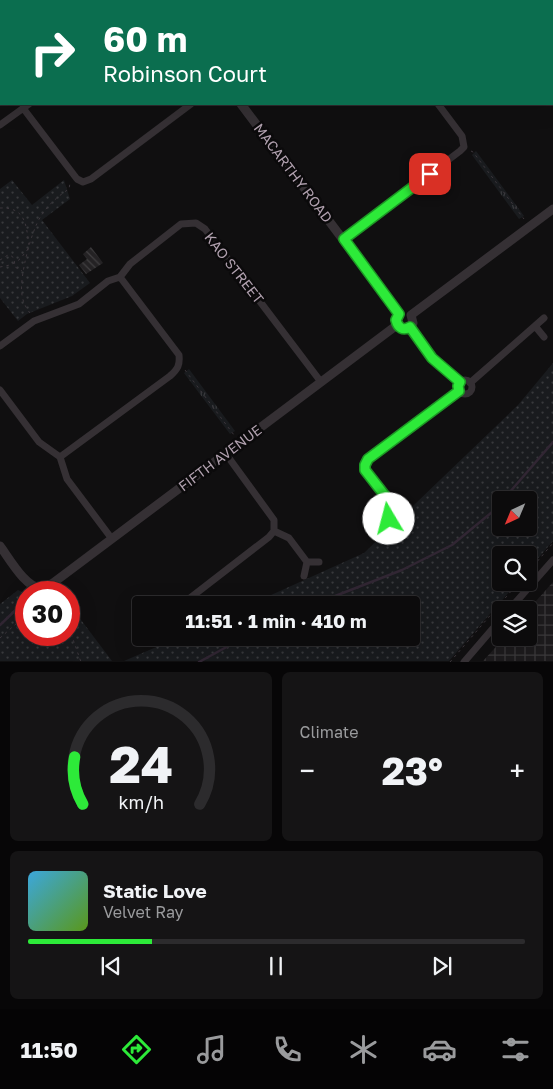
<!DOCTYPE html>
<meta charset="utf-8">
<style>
:root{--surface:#0c0b0c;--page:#151415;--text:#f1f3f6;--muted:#9a9b9d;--line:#2c2b2d;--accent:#2dea39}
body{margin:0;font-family:"Golos Text",sans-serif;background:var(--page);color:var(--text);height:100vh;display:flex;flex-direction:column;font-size:19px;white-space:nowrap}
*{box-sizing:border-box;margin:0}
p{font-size:16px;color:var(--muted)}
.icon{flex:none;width:28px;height:28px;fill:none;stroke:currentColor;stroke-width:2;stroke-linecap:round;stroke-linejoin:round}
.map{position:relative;height:662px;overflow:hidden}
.panel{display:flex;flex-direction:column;gap:10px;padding:10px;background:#070607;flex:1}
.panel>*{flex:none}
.hud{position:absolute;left:0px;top:0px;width:554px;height:105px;box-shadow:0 5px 20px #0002,0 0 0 1px var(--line);background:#0b6e4f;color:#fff;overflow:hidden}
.needle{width:32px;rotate:224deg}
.controls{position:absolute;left:492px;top:491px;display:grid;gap:10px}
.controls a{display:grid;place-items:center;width:45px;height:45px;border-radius:5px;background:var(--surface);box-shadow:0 5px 20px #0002,0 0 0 1px var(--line);font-size:25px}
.speed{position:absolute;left:15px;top:581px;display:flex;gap:10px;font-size:25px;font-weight:700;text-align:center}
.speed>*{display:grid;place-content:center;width:65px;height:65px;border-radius:50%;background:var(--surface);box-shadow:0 5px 20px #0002,0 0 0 1px var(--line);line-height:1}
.speed .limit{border:8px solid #d22;background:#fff;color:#111}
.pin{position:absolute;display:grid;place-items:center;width:42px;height:42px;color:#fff;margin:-21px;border-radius:10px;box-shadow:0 2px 8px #0006}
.me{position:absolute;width:55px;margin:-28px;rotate:352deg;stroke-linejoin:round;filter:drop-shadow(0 0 4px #0008)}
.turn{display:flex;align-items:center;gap:18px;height:105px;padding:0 20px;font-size:22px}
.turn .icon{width:65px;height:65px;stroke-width:2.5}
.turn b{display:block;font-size:35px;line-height:42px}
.big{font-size:38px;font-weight:700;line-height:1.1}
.panel .tile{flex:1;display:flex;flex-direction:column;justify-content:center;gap:8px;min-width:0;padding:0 18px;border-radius:8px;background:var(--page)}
.panel .dial{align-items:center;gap:0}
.dial svg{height:130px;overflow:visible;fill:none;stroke:var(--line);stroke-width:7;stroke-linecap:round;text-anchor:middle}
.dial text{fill:var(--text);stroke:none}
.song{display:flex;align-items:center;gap:15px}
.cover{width:60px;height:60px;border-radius:8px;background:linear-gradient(135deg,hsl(200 70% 55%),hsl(90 70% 35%))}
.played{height:5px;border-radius:2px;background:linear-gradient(90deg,var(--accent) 25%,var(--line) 25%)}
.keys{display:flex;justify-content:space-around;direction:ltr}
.heat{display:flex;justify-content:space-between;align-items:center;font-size:28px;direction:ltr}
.panel .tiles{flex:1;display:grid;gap:10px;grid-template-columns:1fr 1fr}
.tile:last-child{grid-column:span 2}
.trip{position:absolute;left:132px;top:596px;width:288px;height:50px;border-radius:5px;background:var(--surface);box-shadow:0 5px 20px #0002,0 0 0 1px var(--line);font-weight:700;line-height:50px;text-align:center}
.tabs{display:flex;height:80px;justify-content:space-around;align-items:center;background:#050405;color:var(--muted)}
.tabs .icon{width:35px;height:35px}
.tabs .selected{color:var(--accent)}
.tabs b{font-size:22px;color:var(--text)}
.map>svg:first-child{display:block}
</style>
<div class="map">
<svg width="553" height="662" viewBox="0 0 553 662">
<defs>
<pattern id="industrial-grid" width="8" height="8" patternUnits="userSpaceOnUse" patternTransform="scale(1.25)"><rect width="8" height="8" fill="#1d1b1d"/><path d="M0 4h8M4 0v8" fill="none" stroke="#3b393b"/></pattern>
<pattern id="grass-tufts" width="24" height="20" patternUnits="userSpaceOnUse" patternTransform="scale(1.25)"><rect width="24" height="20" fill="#191b1e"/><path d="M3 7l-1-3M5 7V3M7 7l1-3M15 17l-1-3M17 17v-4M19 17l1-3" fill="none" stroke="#38393c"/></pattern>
<pattern id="park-dots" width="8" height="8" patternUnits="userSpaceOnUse" patternTransform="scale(1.25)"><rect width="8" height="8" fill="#191b1e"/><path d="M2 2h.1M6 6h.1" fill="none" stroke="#38393c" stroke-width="1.8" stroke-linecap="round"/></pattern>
<pattern id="building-back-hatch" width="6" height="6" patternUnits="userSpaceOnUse" patternTransform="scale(1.25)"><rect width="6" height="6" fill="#242224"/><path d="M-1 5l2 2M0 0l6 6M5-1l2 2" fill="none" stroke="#413f41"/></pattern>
</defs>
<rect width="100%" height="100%" fill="#100f10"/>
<!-- industrial -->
<path fill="url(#industrial-grid)" d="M553,582V661H483L504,638H529L528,610Z"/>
<!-- grass -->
<path fill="url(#grass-tufts)" d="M476,151L524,216L519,219L472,155Z
M189,369L235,431L230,434L184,373Z"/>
<!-- park -->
<path fill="url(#park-dots)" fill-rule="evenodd" d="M350,0H486L485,1H351Z
M12,180L32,205L64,180L70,199L42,220L90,283L72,296L27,314L18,321L0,298V189Z
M553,363V541L529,569V555H501V582L517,583L449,661H124L177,638H411V605H249L364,553L518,405ZM501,500H529V528H501Z
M18,590L26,594V635H69V604L112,661H0V604Z"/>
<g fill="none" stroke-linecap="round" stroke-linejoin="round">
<!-- stream -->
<path stroke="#312633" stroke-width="2.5" d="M503,500L553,442
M312,605L402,570L452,545L497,508L501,502
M0,625L26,600
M199,662L243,638"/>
</g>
<!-- building -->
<path fill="url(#building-back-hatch)" d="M91,247L103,263L86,274L79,265L87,259L83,254Z"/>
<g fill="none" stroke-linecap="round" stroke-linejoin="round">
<!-- path -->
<path stroke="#3c363c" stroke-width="1" stroke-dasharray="2.5 4" stroke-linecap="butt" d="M415,0L416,1
M503,0L504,1
M417,1L419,0
M471,151L473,152L524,219
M0,208C26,207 26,225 29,245
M0,260L8,255H10L14,258L15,267L22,271
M0,267C4,266 8,266 12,264C20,261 23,255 28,249
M30,313C26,308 23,302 22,295C19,278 31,231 41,216C48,205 58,196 69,189L70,183
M185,370L234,435
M529,571L553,543
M69,628L81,662
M0,638L26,615
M450,662L519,582"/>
<!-- minor -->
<path stroke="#353034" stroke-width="7" d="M321,1L323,0
M552,79H553
M23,108L77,179L83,182L91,179L191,104
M0,125L29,104
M344,239L460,151L464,147L462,136L438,104
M535,326L544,337
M410,327L432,358L460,382
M0,346L34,321L79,304L108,281L120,277
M458 387a7 7 0 1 1 14 0a7 7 0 1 1-14 0Z
M470,383L544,318
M0,390L39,442L60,457L67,479L112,539
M60,457L170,376C178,369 180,365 179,355L120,277L130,264L181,224L196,223L205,229L321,382
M393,506L365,470V465L368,459L459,391
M389,519L393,506L405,507
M274,531L289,538L307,562
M304,576L307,562H319
M181,605L269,537L274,531V520L226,454
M509,610L553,560
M464,662L501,619"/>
<!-- tertiary -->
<path stroke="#353034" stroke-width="9" d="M165,0L166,1
M241,104L399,314
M411,315L553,209
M397,325C403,331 410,330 413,323L411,315
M0,546C9,558 26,589 42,588C46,587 49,585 53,583L397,325"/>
</g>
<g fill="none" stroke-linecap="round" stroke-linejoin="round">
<!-- route casing -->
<g stroke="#1d9825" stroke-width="12">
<path id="route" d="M389,519L393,506L365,470V465L368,459L459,391L458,386L460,382L432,358L410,327C403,331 398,328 396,320L399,314L344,239L430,174"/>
</g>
<!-- route -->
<use href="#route" stroke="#2dea39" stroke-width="9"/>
</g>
<g text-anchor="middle" stroke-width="5" stroke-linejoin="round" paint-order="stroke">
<!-- street labels -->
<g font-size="14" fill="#b1a1af" stroke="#0b0a0b">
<text transform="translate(293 173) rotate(53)" y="5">MACARTHY ROAD</text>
<text transform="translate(234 268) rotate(52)" y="5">KAO STREET</text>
<text transform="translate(220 458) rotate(-37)" y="5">FIFTH AVENUE</text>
</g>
</g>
</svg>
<div class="controls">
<a><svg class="needle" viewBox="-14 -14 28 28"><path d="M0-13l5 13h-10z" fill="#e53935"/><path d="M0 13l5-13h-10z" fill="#9a9b9d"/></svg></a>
<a><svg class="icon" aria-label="search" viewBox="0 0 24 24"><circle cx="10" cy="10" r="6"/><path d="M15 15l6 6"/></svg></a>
<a><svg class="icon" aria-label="layers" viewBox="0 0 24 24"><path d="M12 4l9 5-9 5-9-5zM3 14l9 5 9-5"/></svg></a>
</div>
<div class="speed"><div class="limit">30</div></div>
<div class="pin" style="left:430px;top:174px;background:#d93025"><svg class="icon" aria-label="arrive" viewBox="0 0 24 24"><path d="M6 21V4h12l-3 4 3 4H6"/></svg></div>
<svg class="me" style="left:389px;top:519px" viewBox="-20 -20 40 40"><circle r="19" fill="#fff"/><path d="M0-13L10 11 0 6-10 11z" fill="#2dea39"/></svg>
<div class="trip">11:51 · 1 min · 410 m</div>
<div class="hud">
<div class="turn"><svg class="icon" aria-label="right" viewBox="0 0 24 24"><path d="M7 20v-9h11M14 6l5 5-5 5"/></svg><div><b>60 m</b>Robinson Court</div></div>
</div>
</div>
<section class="panel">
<div class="tiles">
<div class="tile dial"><svg viewBox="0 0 100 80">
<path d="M14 69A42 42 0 1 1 86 69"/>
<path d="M14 69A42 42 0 0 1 9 40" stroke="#2dea39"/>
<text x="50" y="56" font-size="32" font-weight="700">24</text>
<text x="50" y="72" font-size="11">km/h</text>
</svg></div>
<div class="tile"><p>Climate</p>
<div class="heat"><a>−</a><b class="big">23°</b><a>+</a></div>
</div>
<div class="tile">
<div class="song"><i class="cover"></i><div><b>Static Love</b><p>Velvet Ray</p></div></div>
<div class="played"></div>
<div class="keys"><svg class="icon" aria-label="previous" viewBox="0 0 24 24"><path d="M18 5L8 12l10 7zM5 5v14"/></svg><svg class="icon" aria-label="pause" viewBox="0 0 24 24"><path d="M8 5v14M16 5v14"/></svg><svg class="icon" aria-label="next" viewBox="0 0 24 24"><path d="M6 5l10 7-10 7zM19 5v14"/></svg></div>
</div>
</div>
</section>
<nav class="tabs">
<b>11:50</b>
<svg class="icon selected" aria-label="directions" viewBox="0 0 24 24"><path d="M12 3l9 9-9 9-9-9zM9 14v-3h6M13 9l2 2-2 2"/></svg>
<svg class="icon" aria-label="music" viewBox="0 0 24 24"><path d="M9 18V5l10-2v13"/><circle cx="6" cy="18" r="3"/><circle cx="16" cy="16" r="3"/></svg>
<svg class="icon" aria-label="phone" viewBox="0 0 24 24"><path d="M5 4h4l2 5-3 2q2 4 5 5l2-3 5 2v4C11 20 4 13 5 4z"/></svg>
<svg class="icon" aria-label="climate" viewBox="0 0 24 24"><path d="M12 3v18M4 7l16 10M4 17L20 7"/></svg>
<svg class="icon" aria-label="car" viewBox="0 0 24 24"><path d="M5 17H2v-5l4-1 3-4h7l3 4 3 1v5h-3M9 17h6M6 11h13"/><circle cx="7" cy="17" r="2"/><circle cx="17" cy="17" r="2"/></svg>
<svg class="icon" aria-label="filters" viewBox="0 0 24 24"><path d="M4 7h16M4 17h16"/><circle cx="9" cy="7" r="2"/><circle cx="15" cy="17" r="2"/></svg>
</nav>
